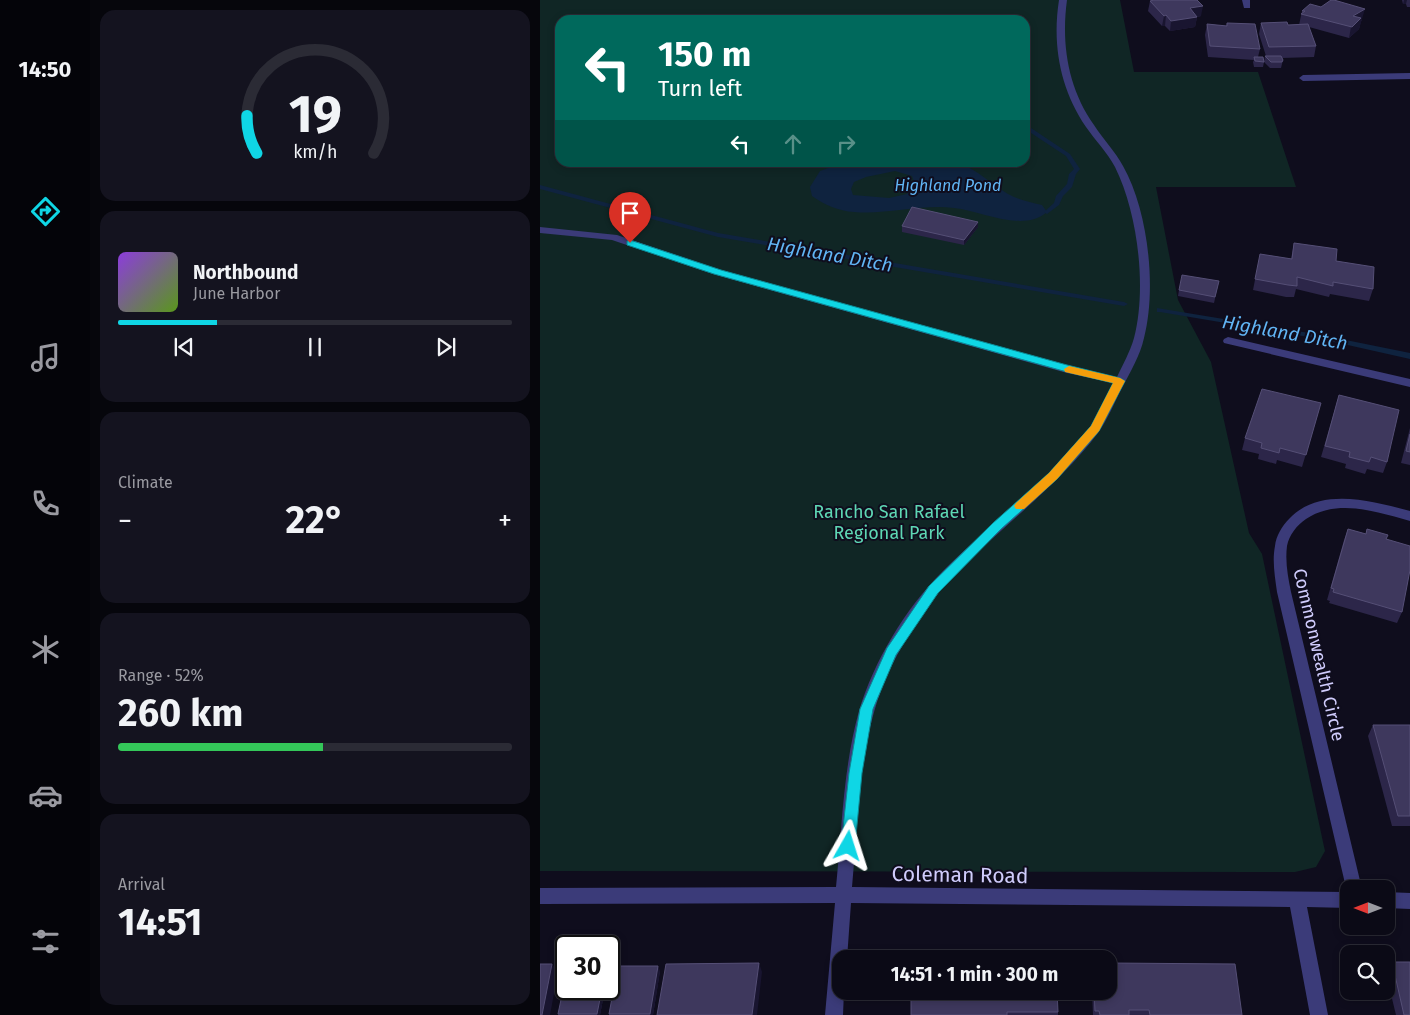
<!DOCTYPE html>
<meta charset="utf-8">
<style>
:root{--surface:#0b0a16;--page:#14131f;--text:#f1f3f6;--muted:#9a9aa1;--line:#2b2b35;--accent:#0fd6e5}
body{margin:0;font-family:"Fira Sans",sans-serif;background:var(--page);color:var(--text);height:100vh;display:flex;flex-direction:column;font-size:19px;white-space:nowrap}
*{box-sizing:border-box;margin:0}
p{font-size:16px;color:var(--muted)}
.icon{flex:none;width:28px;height:28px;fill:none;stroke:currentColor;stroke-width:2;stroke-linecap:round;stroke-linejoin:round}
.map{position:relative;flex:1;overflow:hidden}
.panel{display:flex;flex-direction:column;gap:10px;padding:10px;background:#06060c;width:450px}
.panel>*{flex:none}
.banner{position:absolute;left:15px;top:15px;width:475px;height:152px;border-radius:15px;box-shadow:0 2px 8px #0003,0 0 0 1px var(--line);background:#00695c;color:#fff;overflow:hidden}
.needle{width:32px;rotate:270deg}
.controls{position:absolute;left:800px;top:880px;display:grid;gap:10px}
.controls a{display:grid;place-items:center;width:55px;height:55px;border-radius:10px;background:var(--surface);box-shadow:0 2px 8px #0003,0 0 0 1px var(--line);font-size:25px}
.speed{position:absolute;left:15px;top:935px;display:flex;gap:10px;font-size:25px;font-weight:700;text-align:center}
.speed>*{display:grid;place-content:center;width:65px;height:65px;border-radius:50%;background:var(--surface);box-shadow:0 2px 8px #0003,0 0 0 1px var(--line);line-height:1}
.speed .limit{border:2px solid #111;border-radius:8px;background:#fff;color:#111}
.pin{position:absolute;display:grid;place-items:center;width:42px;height:42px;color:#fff;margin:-51px -21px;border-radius:50% 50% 50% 0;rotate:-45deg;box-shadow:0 0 5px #0007}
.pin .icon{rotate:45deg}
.me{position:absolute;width:55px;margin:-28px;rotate:6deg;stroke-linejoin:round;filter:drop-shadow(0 0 4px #0008)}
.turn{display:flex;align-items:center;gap:18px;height:105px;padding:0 20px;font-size:22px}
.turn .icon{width:65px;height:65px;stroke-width:2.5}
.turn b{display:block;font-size:35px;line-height:42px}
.lanes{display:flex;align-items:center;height:48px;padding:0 20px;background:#0003;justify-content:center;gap:25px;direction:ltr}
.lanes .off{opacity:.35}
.big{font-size:38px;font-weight:700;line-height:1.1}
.panel .widget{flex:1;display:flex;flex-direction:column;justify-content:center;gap:8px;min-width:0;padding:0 18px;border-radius:15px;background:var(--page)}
.panel .dial{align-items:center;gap:0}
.dial svg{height:130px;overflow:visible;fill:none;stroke:var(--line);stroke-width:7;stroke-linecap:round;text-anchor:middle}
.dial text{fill:var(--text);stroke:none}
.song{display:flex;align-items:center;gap:15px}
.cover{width:60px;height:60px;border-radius:8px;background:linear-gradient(135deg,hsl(270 70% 55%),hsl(90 70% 35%))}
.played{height:5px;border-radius:2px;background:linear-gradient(90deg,var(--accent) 25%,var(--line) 25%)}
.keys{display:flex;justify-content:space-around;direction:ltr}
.heat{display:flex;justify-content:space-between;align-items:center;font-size:28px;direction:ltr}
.charge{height:8px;border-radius:4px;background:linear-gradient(90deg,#34c759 52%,var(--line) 0)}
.trip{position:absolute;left:292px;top:950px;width:285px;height:50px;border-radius:15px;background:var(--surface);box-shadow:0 2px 8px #0003,0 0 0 1px var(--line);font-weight:700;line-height:50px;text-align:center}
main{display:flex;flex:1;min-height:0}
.dock{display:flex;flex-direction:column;width:90px;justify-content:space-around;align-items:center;background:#040409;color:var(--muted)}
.dock .icon{width:35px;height:35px}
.dock .current{color:var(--accent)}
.dock b{font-size:22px;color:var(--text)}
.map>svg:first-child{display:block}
</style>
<main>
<nav class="dock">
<b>14:50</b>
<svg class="icon current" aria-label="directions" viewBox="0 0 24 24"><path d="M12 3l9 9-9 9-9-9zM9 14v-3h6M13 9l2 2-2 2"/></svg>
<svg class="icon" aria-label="music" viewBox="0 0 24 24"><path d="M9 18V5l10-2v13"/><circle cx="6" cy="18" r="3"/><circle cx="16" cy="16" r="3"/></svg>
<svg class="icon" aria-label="phone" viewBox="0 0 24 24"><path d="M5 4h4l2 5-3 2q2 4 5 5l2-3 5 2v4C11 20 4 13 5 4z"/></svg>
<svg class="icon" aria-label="climate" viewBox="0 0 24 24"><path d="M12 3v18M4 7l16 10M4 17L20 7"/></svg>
<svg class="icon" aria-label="car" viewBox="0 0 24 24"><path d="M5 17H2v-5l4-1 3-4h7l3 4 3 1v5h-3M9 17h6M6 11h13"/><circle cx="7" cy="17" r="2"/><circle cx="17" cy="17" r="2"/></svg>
<svg class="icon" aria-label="filters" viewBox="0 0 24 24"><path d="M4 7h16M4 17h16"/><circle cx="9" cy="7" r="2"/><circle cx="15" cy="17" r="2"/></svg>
</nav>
<section class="panel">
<div class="widget dial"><svg viewBox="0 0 100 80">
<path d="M14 69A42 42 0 1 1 86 69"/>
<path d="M14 69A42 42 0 0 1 8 46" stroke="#0fd6e5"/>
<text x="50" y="56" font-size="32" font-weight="700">19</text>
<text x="50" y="72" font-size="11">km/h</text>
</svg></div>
<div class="widget">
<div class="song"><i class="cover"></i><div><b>Northbound</b><p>June Harbor</p></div></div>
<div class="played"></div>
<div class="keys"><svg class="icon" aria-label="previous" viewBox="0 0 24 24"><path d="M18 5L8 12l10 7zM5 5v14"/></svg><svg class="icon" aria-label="pause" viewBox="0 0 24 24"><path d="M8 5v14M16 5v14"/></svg><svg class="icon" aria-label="next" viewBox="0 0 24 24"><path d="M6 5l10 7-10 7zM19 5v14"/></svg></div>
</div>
<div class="widget"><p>Climate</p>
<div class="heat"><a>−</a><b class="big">22°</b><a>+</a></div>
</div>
<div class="widget"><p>Range · 52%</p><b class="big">260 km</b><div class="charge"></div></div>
<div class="widget"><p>Arrival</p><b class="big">14:51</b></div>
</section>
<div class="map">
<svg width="870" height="1015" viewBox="0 0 870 1015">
<rect width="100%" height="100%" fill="#0f0d1d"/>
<!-- green -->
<path fill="#102625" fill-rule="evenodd" d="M0,0H580L594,72H718L756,187H616L638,300L671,362L709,533L722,554L783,842L785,851L776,867L755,872L0,871ZM20,20H485V162H20Z"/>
<!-- water -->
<path fill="#0f233f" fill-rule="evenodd" d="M302,163H419C438,170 451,184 468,194C479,200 490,202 502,205L507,212C483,233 442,211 414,208C381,204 346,215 314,212C298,211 285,205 272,196L270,187L280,171ZM355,171L372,176L374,182L367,194L349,198L313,195L311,189L314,182L326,177Z"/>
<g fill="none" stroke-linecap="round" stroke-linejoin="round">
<!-- stream -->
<path fill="#0f233f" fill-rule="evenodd" d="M304,15H308L309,20H303Z
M485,124L530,154L540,169L536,174L532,187L523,196L519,205L507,214L504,212L514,203L516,196L527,184L529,174L534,169L526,156L485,129Z
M0,185L178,233L584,302L588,304L584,306L178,237L0,189Z
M617,308L781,335L870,353V359L781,339L620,312H617Z"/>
<!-- minor -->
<path fill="#3b3b79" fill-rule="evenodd" d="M519,0H527C521,44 528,88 554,125C563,139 575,151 583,166C608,210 617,288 604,338C600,356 590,372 582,388C574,403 568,419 558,433C516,489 456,530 408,582C386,606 367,636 352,665C318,733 319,814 312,887L807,892L737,592C735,577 732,561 735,546C736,536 742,526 749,519C780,486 832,501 870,511V521C837,512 798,498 766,519C757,525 749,535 747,546C745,562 748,577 751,592L822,889H809V908L767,907L788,1015H770L750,907L311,903L307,959H301V991H304L303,1015H285L295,903L0,904V888L296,887C302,829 303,768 319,711C334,661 365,609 402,572C449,524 514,479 552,424C561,411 566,397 573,383L527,373L173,274L72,240L0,233V227L77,235L181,270L527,365L577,377C583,364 590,352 594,338C607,289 598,213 575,167C567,152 555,140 546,127C520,89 512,45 519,0Z
M702,0H710V8H704Z
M870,73V79L763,81L759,78L763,75Z
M688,337L870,379V387L684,343L683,341L684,339Z
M846,892L870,893V909L846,908Z"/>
</g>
<!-- wall -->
<path fill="#2c2649" d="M862,0H870V7H867L866,4H863Z
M610,1L661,16L657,17L655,27L630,31L625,26H622L608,11Z
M762,11L822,20L821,21L819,29L809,38L769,27L776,46L774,57L742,58L743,60L741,68H730L724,62L725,56H726L719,34L721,23L748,25H759Z
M687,23L720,49L718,57L724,62L723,67H714L713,62L714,60L668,57L665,35L667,24L686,26Z
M438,222V227L424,245L362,232V226Z
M754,243L796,261L833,289L829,301L790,294L789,297L756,289L754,297H746L713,290L720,254L751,259Z
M679,281L674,303L638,296L639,290Z
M799,395L847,462L843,473L827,469L825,474L805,468L806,464L781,457Z
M781,403L762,467L737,460L736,464L718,459L719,454L702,450L705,438Z
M870,428V465L861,463Z
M808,529L826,534L827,529L846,539L862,612L857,623L789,603L790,601L787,600L804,540Z
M833,725H870V826H852L828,736Z
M852,962L870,1015H856L846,974V970Z
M120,971L113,1015H69V1014Z
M65,989L60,1015H18V1014Z
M371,991L518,1012V1015H371Z
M552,991H569L702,1015H553Z"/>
<!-- shaded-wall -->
<path fill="#191530" d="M864,0H867L866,4H863Z
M663,6L661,16L657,17L655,27L630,31L631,21L650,8Z
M825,9L819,29L809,38L813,16Z
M626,15L625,26H622L624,16Z
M438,222V227L424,245V240Z
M219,963L222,972L217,1015H212Z
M12,964L18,972L10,1015H2Z
M118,966L120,971L113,1015H111L110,1014Z
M62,989H65L60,1015H58L57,1014Z"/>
<!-- building -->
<path fill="#3e385d" stroke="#554f76" d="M614,0H657L663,6L650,8L657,17L631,21L626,15L624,16L610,1Z
M791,0H794L825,9L813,16L821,18L812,27L761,14L765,11H762L770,4L781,7Z
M747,22L748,25L768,24L776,46L729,47L721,23Z
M687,23L715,24L720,49L670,46L667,24L687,26Z
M725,56H741L743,60L742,62H731Z
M714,57H723L724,62L715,61Z
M372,207L438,222L424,240L362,226Z
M754,243L797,249L796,261L834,267L833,289L793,282V286L757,277V286L748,285L715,279L720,254L752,259Z
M642,275L679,281L675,297L639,290Z
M722,389L781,403L766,455L740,448L739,453L721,448L722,443L705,438Z
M799,395L859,410L847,462L831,457L829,462L809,457L810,452L785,446Z
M870,434V452L866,451Z
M808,529L826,534L827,529L848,535L846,539L870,546V570L862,612L793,592L794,589L791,588Z
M833,725H870V816H858Z
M852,962H870V1015H864Z
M219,963L212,1015H117L126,964Z
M569,963L695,964L702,1015H610L609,1010H589V1015H560L559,1011H555L554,991H569Z
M0,964H12L2,1015H0Z
M78,966H118L110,1014H69Z
M26,976V989H62L57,1014H18Z
M371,991H517L518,1012H467V1015H371Z"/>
<!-- route -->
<path fill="#0fd6e5" stroke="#0a8b95" d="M90,240L181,270L527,365L580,378L585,381L559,431L517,479L461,529L398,593L356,655L333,709L322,773L315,846L313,851L308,853L303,851L301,846L309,773L320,709L347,648L389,586L453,523L509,473L551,426L573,383L527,372L174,274L87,245V241Z"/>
<!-- slow -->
<path fill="#f59e0b" d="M529,366L580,378L585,381L559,431L517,479L484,509H476L474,506L476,503L509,473L551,426L573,383L525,372L524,369Z"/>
<g text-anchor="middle" stroke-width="4" stroke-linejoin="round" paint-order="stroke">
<!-- far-water labels -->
<g font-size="16" font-style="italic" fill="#61b5f5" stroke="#0f0d1d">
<text x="408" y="191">Highland Pond</text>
</g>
<!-- park labels -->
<g font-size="18" fill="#5ed6b4" stroke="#0f0d1d">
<text x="349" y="518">Rancho San Rafael<tspan x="349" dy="21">Regional Park</tspan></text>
</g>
<!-- street labels -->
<g font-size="18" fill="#d0ccfc" stroke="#0f0d1d">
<text transform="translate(779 655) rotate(77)" y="6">Commonwealth Circle</text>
</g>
<!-- water labels -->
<g font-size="19" font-style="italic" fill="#61b5f5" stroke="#0f0d1d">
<text transform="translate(290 254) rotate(10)" y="7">Highland Ditch</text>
<text transform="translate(745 332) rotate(10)" y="7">Highland Ditch</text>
</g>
<!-- near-street labels -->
<g font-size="21" fill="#d0ccfc" stroke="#0f0d1d">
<text transform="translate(420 875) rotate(1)" y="7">Coleman Road</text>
</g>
</g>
</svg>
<div class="controls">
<a><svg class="needle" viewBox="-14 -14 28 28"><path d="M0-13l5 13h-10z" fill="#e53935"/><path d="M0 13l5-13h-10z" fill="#9a9aa1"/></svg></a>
<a><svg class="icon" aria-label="search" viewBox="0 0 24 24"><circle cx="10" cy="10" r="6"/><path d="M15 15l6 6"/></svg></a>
</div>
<div class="speed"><div class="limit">30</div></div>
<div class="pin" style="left:90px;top:243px;background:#d93025"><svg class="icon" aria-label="arrive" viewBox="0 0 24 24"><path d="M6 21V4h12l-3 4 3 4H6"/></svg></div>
<svg class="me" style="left:308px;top:846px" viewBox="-20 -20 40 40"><path d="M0-17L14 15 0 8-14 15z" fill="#0fd6e5" stroke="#fff" stroke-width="4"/></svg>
<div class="trip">14:51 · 1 min · 300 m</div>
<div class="banner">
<div class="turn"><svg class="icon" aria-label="left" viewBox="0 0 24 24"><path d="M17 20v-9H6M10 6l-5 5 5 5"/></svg><div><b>150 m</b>Turn left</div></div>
<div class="lanes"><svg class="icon" aria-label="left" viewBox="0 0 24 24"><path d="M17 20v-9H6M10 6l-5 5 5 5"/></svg><svg class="icon off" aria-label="ahead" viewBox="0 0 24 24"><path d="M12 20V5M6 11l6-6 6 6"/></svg><svg class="icon off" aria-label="right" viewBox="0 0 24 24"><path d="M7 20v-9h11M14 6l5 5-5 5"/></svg></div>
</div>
</div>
</main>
